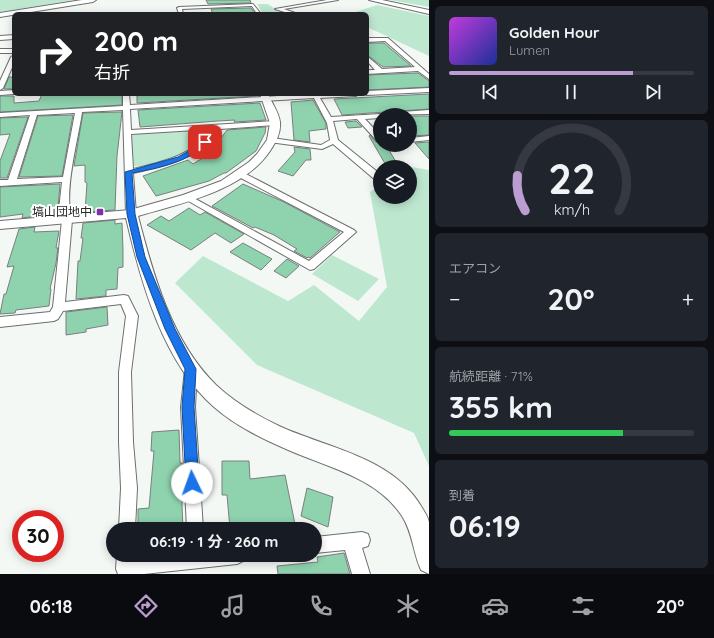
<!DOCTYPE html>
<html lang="ja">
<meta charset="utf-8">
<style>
:root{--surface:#171b24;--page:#20242c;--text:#f1f3f6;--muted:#9ea1a6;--line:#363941;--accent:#bc9dd2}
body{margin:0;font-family:Quicksand,"Noto Sans JP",sans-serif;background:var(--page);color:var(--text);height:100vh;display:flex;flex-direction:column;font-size:15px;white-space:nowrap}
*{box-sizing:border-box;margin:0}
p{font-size:13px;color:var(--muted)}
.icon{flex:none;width:22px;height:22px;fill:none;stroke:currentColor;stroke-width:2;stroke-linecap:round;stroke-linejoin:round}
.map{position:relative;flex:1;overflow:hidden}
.panel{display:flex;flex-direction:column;gap:6px;padding:6px;background:#0d0f14;width:285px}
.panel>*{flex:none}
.hud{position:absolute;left:12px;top:12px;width:357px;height:84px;border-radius:6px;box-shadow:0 2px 10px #0003;background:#202124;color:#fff;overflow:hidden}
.tools{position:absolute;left:373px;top:108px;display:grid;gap:8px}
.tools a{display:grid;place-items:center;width:44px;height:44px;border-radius:50%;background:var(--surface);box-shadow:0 2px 10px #0003;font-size:20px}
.speed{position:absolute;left:12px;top:510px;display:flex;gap:8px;font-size:20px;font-weight:700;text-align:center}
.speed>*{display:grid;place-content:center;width:52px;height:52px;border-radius:50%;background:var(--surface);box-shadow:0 2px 10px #0003;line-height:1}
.speed .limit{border:6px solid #d22;background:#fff;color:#111}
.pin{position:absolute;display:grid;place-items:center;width:34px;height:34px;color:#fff;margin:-17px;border-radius:8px;box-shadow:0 2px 6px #0006}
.me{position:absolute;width:44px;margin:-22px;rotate:357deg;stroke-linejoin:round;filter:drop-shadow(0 0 3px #0008)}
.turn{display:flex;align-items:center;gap:14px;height:84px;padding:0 16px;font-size:18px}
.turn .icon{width:52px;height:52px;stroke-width:2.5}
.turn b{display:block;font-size:28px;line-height:34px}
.big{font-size:30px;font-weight:700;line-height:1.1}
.panel .tile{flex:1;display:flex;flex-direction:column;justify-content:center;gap:6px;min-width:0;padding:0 14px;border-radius:6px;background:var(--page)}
.panel .dial{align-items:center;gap:0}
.dial svg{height:104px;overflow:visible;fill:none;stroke:var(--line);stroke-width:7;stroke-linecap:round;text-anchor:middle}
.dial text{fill:var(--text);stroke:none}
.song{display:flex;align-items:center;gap:12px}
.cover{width:48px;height:48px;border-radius:6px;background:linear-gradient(135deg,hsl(290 70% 55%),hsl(230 70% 35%))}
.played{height:4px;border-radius:2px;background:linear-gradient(90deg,var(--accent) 75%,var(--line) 75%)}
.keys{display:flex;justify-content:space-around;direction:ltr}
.heat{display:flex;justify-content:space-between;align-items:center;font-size:22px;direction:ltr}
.charge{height:6px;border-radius:3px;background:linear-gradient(90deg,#34c759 71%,var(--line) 0)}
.trip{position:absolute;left:106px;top:522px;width:216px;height:40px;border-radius:20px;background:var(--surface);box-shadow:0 2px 10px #0003;font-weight:700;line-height:40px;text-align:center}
.tabs{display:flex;height:64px;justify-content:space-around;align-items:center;background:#090b0e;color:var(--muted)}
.tabs .icon{width:28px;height:28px}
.tabs .selected{color:var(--accent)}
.tabs b{font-size:18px;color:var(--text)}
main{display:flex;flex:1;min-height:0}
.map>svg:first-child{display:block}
</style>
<main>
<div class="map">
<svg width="429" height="574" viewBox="0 0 429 574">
<rect width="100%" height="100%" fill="#f4f8f5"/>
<!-- green -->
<path fill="#bee7d0" d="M0,0H74L0,12Z
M390,0H429V7Z
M257,4H268L275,9L294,14H263Z
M377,5L429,16V56L367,27V14H349Z
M209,129L211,132C204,138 197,146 190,151C178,158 146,168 132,166L131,136L135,134Z
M406,166L429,170V466L414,433L257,365L175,283L203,256L288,301L314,285L359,321L387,287L370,192L380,185V197H410V167H405Z
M332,255L379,279L358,301L312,274Z"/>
<!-- building -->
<path fill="#8ed2ae" stroke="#7b7f7d" d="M206,0H250L251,3L208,4Z
M251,8L255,13L213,14L211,9Z
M367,43H384L411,66L383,67L367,55Z
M418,73L429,81V87L367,90V75Z
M9,77H14V89H4Z
M42,94H122V105L0,112V96H14V103L39,101Z
M137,94H255L256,96L137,103Z
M429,94V109L342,115L334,99Z
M313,100L326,123V129L309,131L310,142L294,140L291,102Z
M260,103L266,120L234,122L235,120L218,121L140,127L138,110Z
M122,112L117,156L115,210L85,212L87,183L85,182V165L74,166L83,113Z
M73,115L62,176L19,177L38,116Z
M410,116H429V135L410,136Z
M28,117L7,178H0V161L10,134L0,135V118Z
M356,121L362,127L348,128L345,122Z
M266,127L265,133L256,151L226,173H224L209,181L156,196L143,176L188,160L193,164L209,154L227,130Z
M370,135L376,142H380V145H386L399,167H387L369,136Z
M429,142V159L415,143Z
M294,147L310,149L311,160H306L293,176L278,171L295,152Z
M60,184L58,208L39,210L38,216L22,218L23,214L0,217V187Z
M243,184L284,202L340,232L310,258L308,257L307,258L294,251L297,249L274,235L255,227L253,228L212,206Z
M189,208L200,215L205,212L244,234L231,243L215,233L191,250L147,225L161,216L169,221Z
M115,220V224L122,223L123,250V267L118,268L117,289L106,290V296L76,299L78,261H80L83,238H81L83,223Z
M35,227L34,232L59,231L56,248H58L56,263L50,289H51L49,306L16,310L15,313L0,314L4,294H6L14,266L7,267L19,229Z
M243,243L252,248L272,259L261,270L230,252Z
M287,259L299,266L286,278L274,271Z
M107,307L108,325L86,329V332L66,335V312Z
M179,430L180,463H182L183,472L182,506L183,529H138V509L149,508L154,451H151L152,432Z
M222,461H249L250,479L285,475L296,529H230L227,495H222Z
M307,488L333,497L328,527L301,516Z
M344,553L350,574H278L277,566L318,562L317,557Z"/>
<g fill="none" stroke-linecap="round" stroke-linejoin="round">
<!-- street casing -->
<g stroke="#6c6f6d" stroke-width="2">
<path id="street" d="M327,0H338L284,9L298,14H291L275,9Z
M253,4L261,14H257L252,6L182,9L183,14H179L177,8L179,7Z
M367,38H388L429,74V79L418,71L367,74V70H375L367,61V56L382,69L415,67L385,41L367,42Z
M0,49H14V53H0Z
M14,55V63L3,88L0,90V81L11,57Z
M429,88V92L367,95L364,94H367V91Z
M14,90V94L0,95V91Z
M123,94H129L130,105L311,94H359L356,96L320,98L331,117L380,114L383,115H380V118L365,119L380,135V141H377L357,119L333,121L338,140L380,174V180L373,178L333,144L322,149L269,142V138H272L321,145L330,140L327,123L314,98L130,109L131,130L275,121L279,123L275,125L220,129C200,158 166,166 133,173L136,214L131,217L126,214L123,110L82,112C78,141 63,193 72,220L65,302L124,295L128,296L138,316L131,372L133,442L137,488L135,529H119L121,488L119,442V372L126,316L121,304L63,311L58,319L54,321L0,327V317L50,312L53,307L62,220L59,210L62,182L0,186V180H8L30,115L0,117V113L123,106ZM75,113L63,177L17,179L37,115ZM212,129C195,155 162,162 133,169L131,134Z
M429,110V114L383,115L387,113Z
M429,136V140L410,142V138Z
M240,171L354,230L356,232L314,269L310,270L183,198L184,196H190L309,261L344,232L237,176L236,174Z
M191,363L196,365L197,369L195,407L203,529H187L181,407L185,369L186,365Z
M362,532L368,534L370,540L368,546L362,548L370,574H352L345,550L315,553V537Z
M117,555H135L134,558L151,555H246L243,561L237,564L144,574H118L116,569Z"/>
</g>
<!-- secondary casing -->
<g stroke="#6c6f6d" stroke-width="2">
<path id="secondary" d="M82,0H96L93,2L0,17V13Z
M14,35V39L0,40V36Z
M260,94H268C272,103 279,113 280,122C281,133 276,142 270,151C243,191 182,203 138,216C153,274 171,341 216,385C234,402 256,415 279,426C327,448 392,457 421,506C424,511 428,517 429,522C429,534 429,561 429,574L421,570C413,553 413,533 402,516C378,479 331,468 293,452C265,440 237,427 214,407C163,362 141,283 126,218L0,229V221L130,210L183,195L221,181L249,162L257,154L267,140L270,123Z"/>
</g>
<!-- primary casing -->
<g stroke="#6c6f6d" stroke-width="2">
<path id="primary" d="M369,0H382L429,10V14Z"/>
</g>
<!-- street -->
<use href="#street" fill="#fff" fill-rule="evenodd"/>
<!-- secondary -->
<use href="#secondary" fill="#fff" fill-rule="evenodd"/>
<!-- primary -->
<use href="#primary" fill="#fff" fill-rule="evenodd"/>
</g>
<!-- route -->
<path fill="#1a73e8" stroke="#114b97" d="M203,140L208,142C190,162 158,168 132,173L135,214L145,257L175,329L196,369L194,407L199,483L197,488L192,490L188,488L186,483L182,407L185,369L165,329L137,257L127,214L125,172L178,157L194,148Z"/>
<!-- markers -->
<rect fill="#7c33a6" stroke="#fff" stroke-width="1.5" x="96" y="208" width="8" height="8" rx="2"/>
<g text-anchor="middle" stroke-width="4" stroke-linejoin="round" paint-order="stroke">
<!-- poi labels -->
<g font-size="12" fill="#272828" stroke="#fff" text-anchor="end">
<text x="92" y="216">塙山団地中</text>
</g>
</g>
</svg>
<div class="tools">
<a><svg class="icon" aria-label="sound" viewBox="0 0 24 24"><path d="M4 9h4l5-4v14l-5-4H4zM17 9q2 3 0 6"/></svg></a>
<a><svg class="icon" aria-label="layers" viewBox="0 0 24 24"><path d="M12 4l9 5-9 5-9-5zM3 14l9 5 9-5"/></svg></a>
</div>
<div class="speed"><div class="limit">30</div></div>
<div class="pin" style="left:205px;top:142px;background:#d93025"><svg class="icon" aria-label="arrive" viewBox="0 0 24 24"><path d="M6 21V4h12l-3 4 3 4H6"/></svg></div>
<svg class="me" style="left:192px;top:483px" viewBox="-20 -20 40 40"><circle r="19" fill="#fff"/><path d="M0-13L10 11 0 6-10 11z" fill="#1a73e8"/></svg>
<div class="trip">06:19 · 1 分 · 260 m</div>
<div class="hud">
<div class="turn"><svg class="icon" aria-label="right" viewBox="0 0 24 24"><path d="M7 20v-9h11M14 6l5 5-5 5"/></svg><div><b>200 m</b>右折</div></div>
</div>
</div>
<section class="panel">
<div class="tile">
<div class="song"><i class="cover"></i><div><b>Golden Hour</b><p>Lumen</p></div></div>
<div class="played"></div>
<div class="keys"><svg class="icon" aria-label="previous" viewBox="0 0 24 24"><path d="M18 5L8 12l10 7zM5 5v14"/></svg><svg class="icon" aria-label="pause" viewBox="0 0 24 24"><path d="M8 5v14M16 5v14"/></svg><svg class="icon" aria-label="next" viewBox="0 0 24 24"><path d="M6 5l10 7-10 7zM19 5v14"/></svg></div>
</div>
<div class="tile dial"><svg viewBox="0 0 100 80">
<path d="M14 69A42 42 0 1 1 86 69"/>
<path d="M14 69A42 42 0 0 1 8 42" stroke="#bc9dd2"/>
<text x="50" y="56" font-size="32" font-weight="700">22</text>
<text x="50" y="72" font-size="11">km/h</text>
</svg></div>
<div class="tile"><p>エアコン</p>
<div class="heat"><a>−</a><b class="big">20°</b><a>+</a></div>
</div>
<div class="tile"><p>航続距離 · 71%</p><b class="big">355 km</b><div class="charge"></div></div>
<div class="tile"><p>到着</p><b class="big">06:19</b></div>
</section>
</main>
<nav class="tabs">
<b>06:18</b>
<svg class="icon selected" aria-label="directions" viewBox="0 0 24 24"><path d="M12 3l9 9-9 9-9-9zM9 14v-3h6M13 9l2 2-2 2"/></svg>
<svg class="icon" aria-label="music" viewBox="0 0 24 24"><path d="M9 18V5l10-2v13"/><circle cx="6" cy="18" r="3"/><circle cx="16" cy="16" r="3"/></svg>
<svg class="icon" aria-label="phone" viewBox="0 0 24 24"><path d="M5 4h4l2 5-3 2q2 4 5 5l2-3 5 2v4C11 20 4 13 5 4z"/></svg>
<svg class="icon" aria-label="climate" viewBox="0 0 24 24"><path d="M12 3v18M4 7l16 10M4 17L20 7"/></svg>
<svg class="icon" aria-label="car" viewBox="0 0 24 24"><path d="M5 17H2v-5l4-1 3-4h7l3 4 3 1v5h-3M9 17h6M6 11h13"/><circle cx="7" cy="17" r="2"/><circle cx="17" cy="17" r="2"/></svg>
<svg class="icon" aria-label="filters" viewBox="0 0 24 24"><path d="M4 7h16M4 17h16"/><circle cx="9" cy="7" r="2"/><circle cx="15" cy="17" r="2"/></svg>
<b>20°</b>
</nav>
